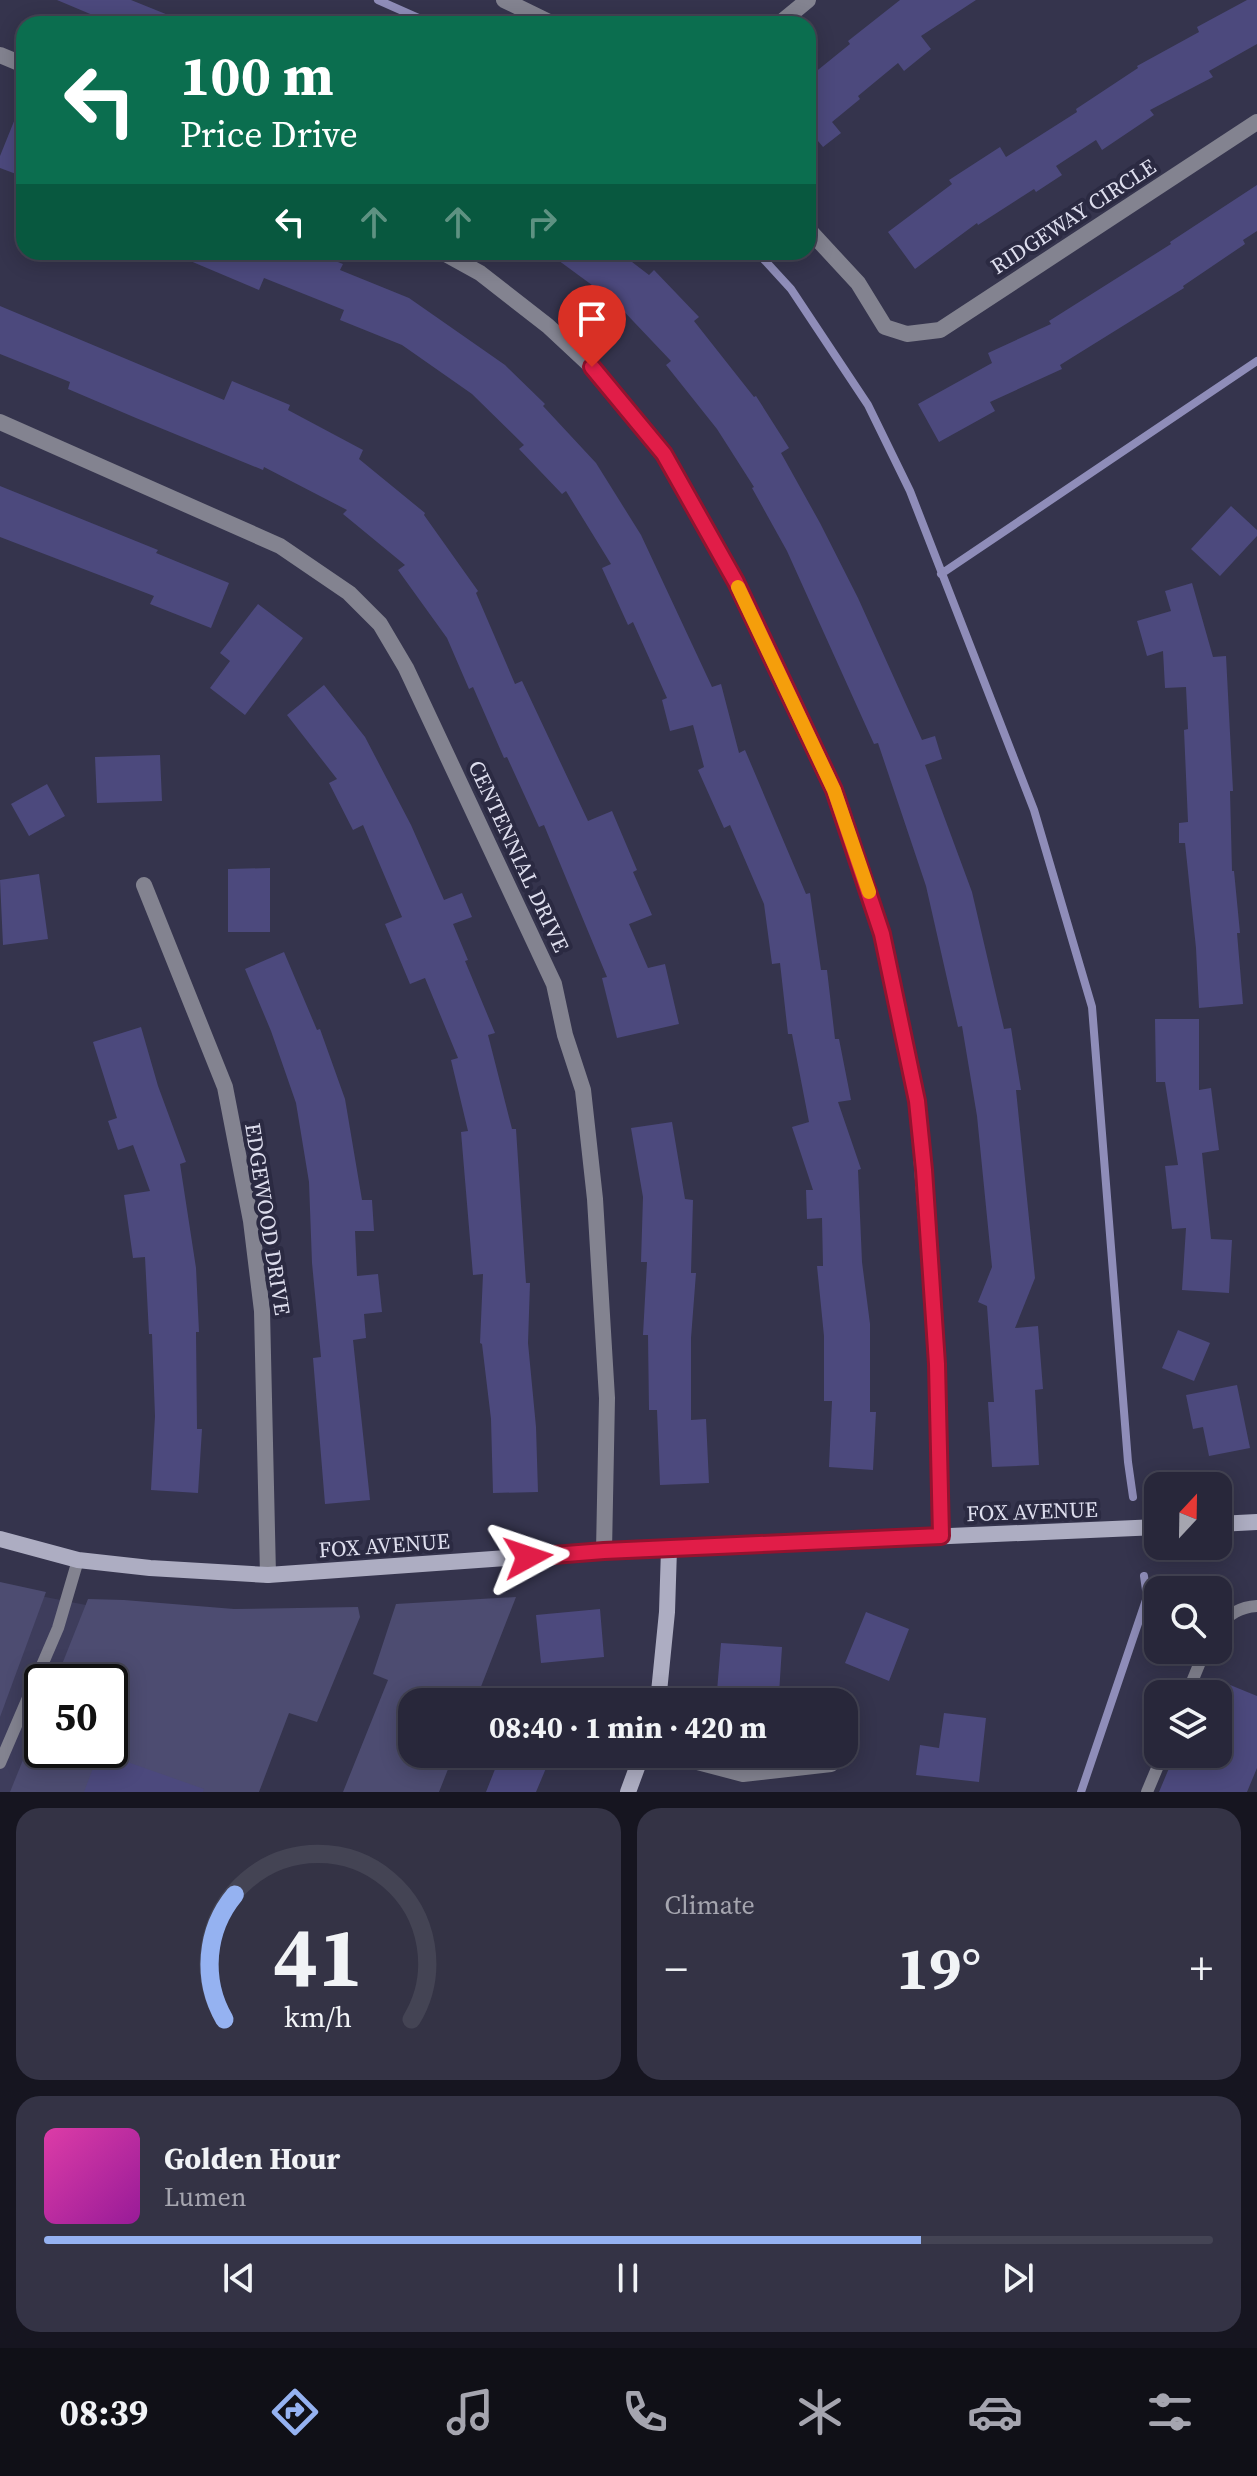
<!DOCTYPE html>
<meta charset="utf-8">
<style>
:root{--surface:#28273a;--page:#343345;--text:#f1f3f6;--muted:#a5a5af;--line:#444454;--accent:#95b2f1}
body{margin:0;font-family:"Source Serif 4",serif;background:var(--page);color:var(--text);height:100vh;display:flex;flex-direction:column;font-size:30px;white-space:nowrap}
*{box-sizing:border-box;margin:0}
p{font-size:26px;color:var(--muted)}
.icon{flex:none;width:44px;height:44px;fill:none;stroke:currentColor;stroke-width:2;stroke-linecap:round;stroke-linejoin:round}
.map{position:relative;height:1792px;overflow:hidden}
.panel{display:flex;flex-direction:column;gap:16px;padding:16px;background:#161520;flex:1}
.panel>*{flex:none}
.hud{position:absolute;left:16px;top:16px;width:800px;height:244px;border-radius:24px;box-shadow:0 4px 20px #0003,0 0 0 2px var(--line);background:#0b6e4f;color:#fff;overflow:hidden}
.needle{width:52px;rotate:22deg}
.controls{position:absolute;left:1144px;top:1472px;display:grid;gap:16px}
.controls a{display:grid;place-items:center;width:88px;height:88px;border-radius:16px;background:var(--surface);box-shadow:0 4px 20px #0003,0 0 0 2px var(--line);font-size:40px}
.speed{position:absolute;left:24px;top:1664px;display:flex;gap:16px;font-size:40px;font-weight:700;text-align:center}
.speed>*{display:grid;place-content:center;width:104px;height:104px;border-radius:50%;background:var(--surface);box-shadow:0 4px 20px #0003,0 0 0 2px var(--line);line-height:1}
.speed .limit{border:4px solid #111;border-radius:12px;background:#fff;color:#111}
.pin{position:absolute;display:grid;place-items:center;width:68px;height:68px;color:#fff;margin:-82px -34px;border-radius:50% 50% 50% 0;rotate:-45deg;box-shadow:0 0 8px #0007}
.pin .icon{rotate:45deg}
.me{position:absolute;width:88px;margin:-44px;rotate:85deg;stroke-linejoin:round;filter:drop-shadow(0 0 6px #0008)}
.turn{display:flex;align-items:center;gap:28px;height:168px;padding:0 32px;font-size:36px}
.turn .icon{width:104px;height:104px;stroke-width:2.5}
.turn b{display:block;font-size:56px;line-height:68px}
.lanes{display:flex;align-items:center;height:76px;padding:0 32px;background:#0003;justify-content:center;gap:40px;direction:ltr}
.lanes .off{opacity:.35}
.big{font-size:60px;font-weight:700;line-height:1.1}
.panel .card{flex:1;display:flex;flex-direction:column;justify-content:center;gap:12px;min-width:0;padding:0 28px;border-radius:24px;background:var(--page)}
.panel .dial{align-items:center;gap:0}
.dial svg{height:208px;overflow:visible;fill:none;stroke:var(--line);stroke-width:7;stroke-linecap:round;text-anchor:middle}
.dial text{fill:var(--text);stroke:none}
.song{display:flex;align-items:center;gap:24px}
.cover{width:96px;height:96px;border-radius:12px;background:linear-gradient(135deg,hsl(320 70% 55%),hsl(300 70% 35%))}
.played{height:8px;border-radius:4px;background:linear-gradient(90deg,var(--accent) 75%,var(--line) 75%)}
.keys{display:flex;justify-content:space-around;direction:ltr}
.heat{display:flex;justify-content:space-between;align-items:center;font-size:44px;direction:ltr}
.panel .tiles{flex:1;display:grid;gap:16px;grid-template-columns:1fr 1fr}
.card:last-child{grid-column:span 2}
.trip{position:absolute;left:398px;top:1688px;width:460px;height:80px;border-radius:24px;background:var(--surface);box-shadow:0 4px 20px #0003,0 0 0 2px var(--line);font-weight:700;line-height:80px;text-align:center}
.tabs{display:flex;height:128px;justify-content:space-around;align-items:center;background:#101017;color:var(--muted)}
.tabs .icon{width:56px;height:56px}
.tabs .selected{color:var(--accent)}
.tabs b{font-size:36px;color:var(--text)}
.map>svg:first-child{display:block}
</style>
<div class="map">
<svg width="1257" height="1792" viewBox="0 0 1257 1792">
<rect width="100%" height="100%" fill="#35344d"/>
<!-- built -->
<path fill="#3e3d5c" d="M0,1588L106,1609L77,1682H42V1750L32,1792H0Z"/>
<!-- green -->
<path fill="#4d4c71" d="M0,1582L46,1592L0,1717Z
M516,1597L475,1702H412V1754H454L439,1792H343L388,1680L373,1674L396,1604Z
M88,1599L124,1600L234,1609L358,1607L360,1617L317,1722L289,1713L259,1792H10L42,1713V1750H110V1682H55Z"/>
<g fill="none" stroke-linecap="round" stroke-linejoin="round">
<!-- stream -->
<path stroke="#8f8db9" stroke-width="8" d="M378,0L432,24
M757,252L791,289L868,405L910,491L1034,810L1092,1007L1128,1462L1133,1497
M941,574L1257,361
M1081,1792L1147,1597L1144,1576"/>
</g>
<!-- building -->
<path fill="#4c497d" d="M57,0H131L188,23L114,24Z
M900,0H976L921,36L931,49L904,71L898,63L858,96L860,99L832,122L841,133L823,147L808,129V78L850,44L848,41Z
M1247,0H1257V44L1209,71L1213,77L1150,110L1154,115L1102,150L1096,140L1056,166L1062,175L1036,192L1034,189L978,225L977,223L915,269L888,232L952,184L949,180L1000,147L1006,157L1077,112L1076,109L1138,68L1137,66L1199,32L1197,27Z
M23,99H24V177L0,168V156Z
M1257,185V231L1243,240L1245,244L1183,286L1184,288L1060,365L1062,369L990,402L995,411L939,442L918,404L992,363L988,353L1051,324L1049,321L1171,244L1170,242Z
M169,252H312L343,264L340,270L409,298L505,365L545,404L543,406L596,463L641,535L712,687L721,684L739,753L745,750L806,894L810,893L821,970H827L835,1039H839L851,1100L838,1102L861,1169L858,1170L862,1262L870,1324V1412H876L873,1470L829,1467L832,1401H824V1336L817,1266H823L822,1218L807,1219L806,1190H813L792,1127L809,1122L792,1034H788L780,963L772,964L764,904L730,825L724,828L698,770L704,767L693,725L670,731L662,700L667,698L633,622L628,625L602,568L611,564L566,491L562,494L519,449L524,445L472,394L402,345L340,320L344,310L264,278L259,290Z
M547,252H619L649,275L654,270L699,317L694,321L754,397L756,396L789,448L781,453L820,523L858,598L922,740L935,736L942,759L925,765L972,892L1004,1029L1011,1028L1021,1090H1016L1035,1278L1015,1328L1038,1326L1043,1389L1035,1390L1039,1465L992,1467L988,1402H994L987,1306L978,1302L992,1267L977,1116L962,1026L958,1027L926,886L878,743L874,744L787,551L752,488L754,487L717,429L666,365L671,361L615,302Z
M0,306L224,400L232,381L290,405L288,410L363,450L359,459L425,513L424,515L478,591L476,593L515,684L522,681L588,821L612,811L637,870L633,872L652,915L629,924L648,968L665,964L679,1024L617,1038L602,978L607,977L544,825L539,827L507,757L504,758L473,687L469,689L447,638L398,570L405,565L343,514L347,510L264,467L263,470L136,418L68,389L70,382L0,354Z
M0,486L158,550L156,553L229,583L211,628L150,604L154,596L0,537Z
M1231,506L1257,530V536L1220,576L1191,549Z
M1192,583L1213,657L1226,656L1233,791H1230L1232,871H1234L1240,933H1237L1243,1004L1199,1008L1196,948L1185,843H1179V823L1188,822L1184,730L1188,729L1186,687L1165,688L1163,651L1147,656L1137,621L1171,611L1165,591Z
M258,604L303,638L245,715L210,688L230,661L220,653Z
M324,685L365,737L411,825L444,900L462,893L472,917L453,924L468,960L465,961L495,1033L488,1035L512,1129H516L526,1283H530L528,1343L536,1427L538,1492L493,1493L491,1419L482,1344L480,1343L483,1274L473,1275L461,1132L468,1131L451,1060L458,1058L425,978L410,984L385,924L402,917L363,825L353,830L329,783L337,779L287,715Z
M160,755L162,801L97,803L95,757Z
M47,784L65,816L29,836L11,804Z
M270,868V932H228V869Z
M39,874L48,939L3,945L0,880Z
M284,952L317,1030L320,1029L345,1099L362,1200H372L374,1231H355L357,1276L378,1274L382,1312L364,1314L366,1338L353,1340L370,1500L325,1504L313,1358L321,1357L312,1263L309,1182L296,1103L271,1031L245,969Z
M1155,1019H1199V1090L1211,1088L1219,1150L1202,1153L1211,1239L1232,1240L1229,1293L1182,1290L1186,1228L1172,1229L1165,1166L1178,1165L1165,1082H1156Z
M141,1027L158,1086L186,1162L180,1164L196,1268L199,1332H196L197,1429H202L198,1493L151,1490L155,1416L152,1334H149L145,1257L133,1258L124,1195L150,1191L133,1145L118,1150L108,1121L117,1118L93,1042Z
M672,1122L685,1199L693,1200L691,1273H696L691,1338V1420L706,1419L709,1483L660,1485L657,1410H649L648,1335H643L647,1262H641L643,1197L631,1128Z
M1178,1330L1210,1343L1194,1381L1162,1368Z
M1237,1385L1250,1448L1209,1456L1203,1427L1193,1429L1186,1395Z
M600,1609L604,1657L541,1663L536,1615Z
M866,1612L909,1629L889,1681L845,1663Z
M721,1643L782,1647L779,1694L717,1691Z
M1218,1680L1257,1696V1768L1247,1792H1159L1175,1754H1218Z
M944,1713L986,1718L979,1782L916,1775L920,1745L939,1748Z
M99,1752L204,1789L203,1792H84Z
M501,1754H552L536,1792H486Z"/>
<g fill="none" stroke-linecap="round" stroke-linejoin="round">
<!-- lane -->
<path stroke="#838390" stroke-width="12" d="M1218,1627C1229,1614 1240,1607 1257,1606
M1187,1694L1205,1650
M0,1763L58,1628L78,1560
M1147,1792L1163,1754"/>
<!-- street -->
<path stroke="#838390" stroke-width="16" d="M504,0L553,24
M779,24L808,0
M0,55L24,65
M808,229L858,283L885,327L907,334L940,330L1257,122
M442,252L480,273L548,326L592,367L664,454L736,582L834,790L882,934L917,1101L937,1364L941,1536
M0,422L280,546L349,593L380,624L406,668L554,984L565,1035L583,1090L595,1199L607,1398L604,1551
M144,885L225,1087L251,1221L262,1311L268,1575
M667,1754L743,1774L831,1764"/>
<!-- secondary -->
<path stroke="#adadc2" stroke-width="16" d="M1218,1524L1257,1522
M0,1539L78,1560L150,1568L268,1575L604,1551L1158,1527
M658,1702L667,1612L669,1549
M628,1792L642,1754"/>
</g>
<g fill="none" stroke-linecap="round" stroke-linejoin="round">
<!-- route casing -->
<g stroke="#92132f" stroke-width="20">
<path id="route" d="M528,1557L604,1551L941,1536L937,1364L924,1170L917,1101L882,934L834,790L736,582L664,454L592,367"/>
</g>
<!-- route -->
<use href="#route" stroke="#e11d48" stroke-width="14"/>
<!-- slow -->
<path stroke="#f59e0b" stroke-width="14" d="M738,587L834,790L869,892"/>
</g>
<g text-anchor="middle" stroke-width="8" stroke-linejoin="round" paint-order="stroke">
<!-- street labels -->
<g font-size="22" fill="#dddded" stroke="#2b2a42">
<text transform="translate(1073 216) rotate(-33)" y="8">RIDGEWAY CIRCLE</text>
<text transform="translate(519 856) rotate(65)" y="8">CENTENNIAL DRIVE</text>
<text transform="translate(268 1219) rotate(81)" y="8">EDGEWOOD DRIVE</text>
<text transform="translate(1032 1511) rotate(-2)" y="8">FOX AVENUE</text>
<text transform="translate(384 1545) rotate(-4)" y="8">FOX AVENUE</text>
</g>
</g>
</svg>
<div class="controls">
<a><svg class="needle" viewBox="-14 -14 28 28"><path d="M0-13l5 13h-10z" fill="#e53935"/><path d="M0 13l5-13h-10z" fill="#a5a5af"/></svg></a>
<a><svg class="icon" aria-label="search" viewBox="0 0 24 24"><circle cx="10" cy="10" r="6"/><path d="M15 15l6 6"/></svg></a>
<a><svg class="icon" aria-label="layers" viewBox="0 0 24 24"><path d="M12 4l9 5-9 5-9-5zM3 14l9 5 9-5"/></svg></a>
</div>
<div class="speed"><div class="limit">50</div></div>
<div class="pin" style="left:592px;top:367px;background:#d93025"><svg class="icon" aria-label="arrive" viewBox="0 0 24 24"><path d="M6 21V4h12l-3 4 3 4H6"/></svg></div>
<svg class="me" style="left:528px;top:1557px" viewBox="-20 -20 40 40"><path d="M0-17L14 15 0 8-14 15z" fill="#e11d48" stroke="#fff" stroke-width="4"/></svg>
<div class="trip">08:40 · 1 min · 420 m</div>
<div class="hud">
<div class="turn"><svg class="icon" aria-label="left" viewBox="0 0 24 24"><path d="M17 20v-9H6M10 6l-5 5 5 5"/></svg><div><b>100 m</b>Price Drive</div></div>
<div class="lanes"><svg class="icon" aria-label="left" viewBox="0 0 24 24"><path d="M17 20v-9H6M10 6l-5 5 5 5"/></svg><svg class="icon off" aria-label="ahead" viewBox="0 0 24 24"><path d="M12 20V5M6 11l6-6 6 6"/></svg><svg class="icon off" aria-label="ahead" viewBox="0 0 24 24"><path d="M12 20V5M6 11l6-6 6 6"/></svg><svg class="icon off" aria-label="right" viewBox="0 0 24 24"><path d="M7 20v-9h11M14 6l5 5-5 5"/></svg></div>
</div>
</div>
<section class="panel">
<div class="tiles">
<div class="card dial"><svg viewBox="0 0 100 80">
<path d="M14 69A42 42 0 1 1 86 69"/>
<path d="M14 69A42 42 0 0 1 18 21" stroke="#95b2f1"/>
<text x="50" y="56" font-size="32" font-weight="700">41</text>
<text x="50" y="72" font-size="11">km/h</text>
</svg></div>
<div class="card"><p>Climate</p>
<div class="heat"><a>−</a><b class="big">19°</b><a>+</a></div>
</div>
<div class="card">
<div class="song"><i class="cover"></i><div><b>Golden Hour</b><p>Lumen</p></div></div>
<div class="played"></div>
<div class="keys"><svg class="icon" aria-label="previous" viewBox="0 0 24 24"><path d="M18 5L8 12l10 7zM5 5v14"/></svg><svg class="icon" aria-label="pause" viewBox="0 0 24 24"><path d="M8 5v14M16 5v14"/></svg><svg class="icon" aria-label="next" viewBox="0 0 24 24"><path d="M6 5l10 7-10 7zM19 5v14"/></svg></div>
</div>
</div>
</section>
<nav class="tabs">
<b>08:39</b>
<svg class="icon selected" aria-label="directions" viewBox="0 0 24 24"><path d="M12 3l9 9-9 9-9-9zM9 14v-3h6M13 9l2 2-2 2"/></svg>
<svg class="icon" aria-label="music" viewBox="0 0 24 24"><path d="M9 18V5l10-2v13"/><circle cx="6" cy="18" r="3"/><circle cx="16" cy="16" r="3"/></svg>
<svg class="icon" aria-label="phone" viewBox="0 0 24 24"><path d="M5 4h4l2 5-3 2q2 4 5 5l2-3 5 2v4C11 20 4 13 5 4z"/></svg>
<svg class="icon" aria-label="climate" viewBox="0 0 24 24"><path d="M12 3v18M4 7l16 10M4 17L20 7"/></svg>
<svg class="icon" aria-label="car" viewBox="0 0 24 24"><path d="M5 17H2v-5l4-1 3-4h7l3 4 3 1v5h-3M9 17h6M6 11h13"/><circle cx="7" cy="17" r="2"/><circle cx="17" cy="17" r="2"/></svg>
<svg class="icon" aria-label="filters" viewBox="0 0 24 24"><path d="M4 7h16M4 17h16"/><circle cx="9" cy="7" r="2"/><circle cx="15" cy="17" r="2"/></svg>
</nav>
